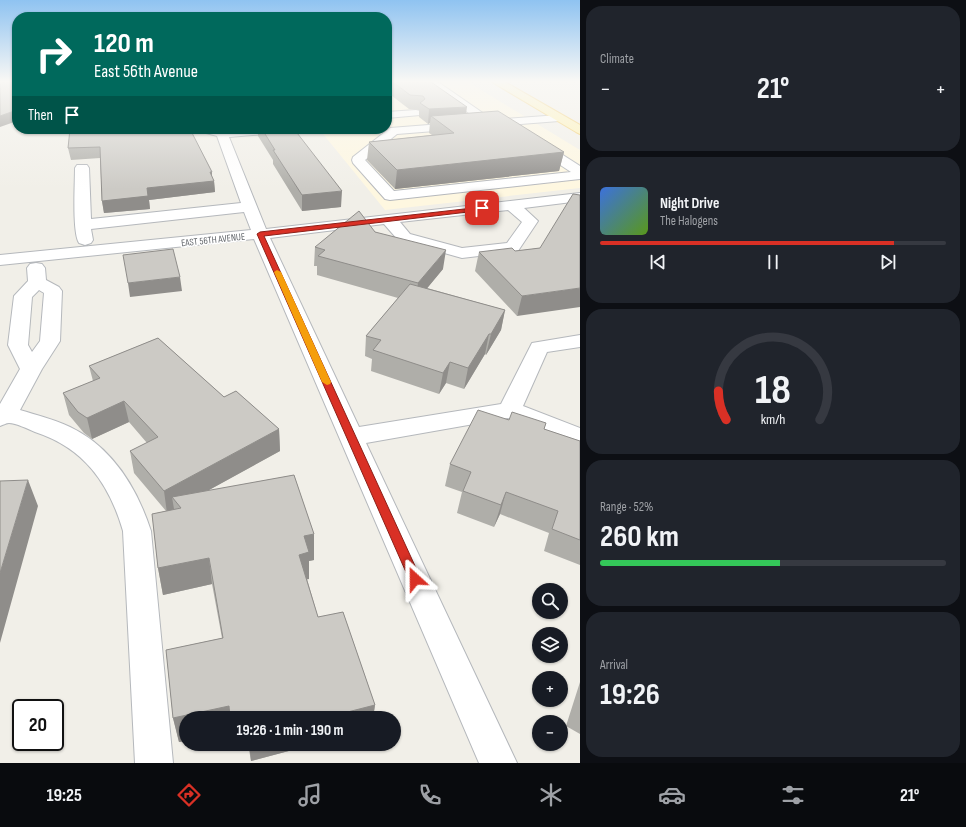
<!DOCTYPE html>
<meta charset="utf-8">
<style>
:root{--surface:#171b24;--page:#20242c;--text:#f1f3f6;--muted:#9ea1a6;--line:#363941;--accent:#d93025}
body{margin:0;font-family:"Sofia Sans Condensed",sans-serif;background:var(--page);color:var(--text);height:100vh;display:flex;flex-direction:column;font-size:15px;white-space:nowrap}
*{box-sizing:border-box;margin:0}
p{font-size:13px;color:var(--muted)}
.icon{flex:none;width:22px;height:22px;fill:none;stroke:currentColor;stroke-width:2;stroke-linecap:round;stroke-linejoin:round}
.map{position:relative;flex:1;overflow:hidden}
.sheet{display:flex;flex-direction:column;gap:6px;padding:6px;background:#0d0f14;width:386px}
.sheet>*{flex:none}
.banner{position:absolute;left:12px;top:12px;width:380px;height:122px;border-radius:16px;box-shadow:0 1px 3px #0004;background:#00695c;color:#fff;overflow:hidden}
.tools{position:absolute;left:532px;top:583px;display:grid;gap:8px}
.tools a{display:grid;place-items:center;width:36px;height:36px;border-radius:50%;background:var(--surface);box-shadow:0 1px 3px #0004;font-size:20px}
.speed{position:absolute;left:12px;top:699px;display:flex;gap:8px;font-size:20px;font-weight:700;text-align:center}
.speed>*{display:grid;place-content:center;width:52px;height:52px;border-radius:50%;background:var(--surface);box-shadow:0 1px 3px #0004;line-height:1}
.speed .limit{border:2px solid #111;border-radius:6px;background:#fff;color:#111}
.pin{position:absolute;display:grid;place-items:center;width:34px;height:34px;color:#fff;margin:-17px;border-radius:8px;box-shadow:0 2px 6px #0006}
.me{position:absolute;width:44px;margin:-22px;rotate:336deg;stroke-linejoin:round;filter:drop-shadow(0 0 3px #0008)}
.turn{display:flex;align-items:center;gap:14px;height:84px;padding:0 16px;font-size:18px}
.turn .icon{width:52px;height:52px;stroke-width:2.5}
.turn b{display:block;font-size:28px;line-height:34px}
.then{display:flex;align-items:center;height:38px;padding:0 16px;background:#0003;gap:8px;font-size:15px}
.big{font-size:30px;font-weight:700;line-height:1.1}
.sheet .widget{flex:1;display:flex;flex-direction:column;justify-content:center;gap:6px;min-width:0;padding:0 14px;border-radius:16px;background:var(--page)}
.sheet .dial{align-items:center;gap:0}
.dial svg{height:104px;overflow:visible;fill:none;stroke:var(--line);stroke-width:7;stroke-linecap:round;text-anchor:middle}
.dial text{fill:var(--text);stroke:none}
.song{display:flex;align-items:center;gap:12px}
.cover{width:48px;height:48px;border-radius:6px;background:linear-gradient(135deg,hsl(220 70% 55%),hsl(90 70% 35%))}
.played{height:4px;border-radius:2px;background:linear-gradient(90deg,var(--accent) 85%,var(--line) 85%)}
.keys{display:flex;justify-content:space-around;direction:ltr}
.heat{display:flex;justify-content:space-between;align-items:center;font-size:22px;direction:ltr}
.charge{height:6px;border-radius:3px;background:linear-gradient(90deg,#34c759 52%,var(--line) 0)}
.trip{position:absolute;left:179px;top:711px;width:222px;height:40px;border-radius:20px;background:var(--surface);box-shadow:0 1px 3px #0004;font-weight:700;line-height:40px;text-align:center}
.tab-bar{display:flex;height:64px;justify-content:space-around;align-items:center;background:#090b0e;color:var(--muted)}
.tab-bar .icon{width:28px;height:28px}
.tab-bar .selected{color:var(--accent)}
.tab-bar b{font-size:18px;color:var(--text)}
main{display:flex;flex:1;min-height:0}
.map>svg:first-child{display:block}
</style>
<main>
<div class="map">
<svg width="580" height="763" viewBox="0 0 580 763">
<rect width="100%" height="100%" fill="#f1efe8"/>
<!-- commercial -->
<path fill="#fef7e0" d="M387,82H468L580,150V188L385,210L319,129H387Z"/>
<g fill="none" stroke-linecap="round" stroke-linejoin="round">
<!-- minor casing -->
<g stroke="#b5b8bc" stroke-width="2">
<path id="minor" d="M412,82H438L493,120L559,115L563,116L565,118L563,120L559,121L397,134L365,160L394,191L571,172L533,147L531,144L533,141H541L580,166V179L390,200L385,199L353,163L352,160L353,157L390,128L480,121L432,87L387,90V84Z
M416,110L420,111L422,113L420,115L387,118V112Z
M197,129L222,130L284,129L282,131L278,133L229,137L266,229L580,193V201L524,208L538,221L518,251L512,252L462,258L398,240L384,224L270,238L359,427L501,404L532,343L580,335V347L547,352L523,406L580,428V445L508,418L366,443L517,763H479L254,239L0,265V255L251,230L244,212L91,229L93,240L91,243L85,245L79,243C72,232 75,184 75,168L77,165H87L89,168L91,219L241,203L217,136L199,131ZM508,210L522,222L507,243L462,248L410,234L400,222Z
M36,263L42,264L45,268L46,280L59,287L62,291L60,341L42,369L20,410C36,415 54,419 70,427C112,447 137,488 151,531L173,763H135L123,531C109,483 84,448 35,432C28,429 16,423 9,423C6,423 3,425 0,426V404L20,369L8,345L14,296L28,281L27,268L30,264ZM39,290L44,293L40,341L32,352L28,345L32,297Z"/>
</g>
<!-- major casing -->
<g stroke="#f2c960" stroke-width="2">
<path id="major" d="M492,82H505L580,125V134L576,132Z"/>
</g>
<!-- minor -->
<use href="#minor" fill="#fff" fill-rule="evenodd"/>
<!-- major -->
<use href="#major" fill="#fff2af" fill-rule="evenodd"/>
</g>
<!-- wall -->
<path fill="#afaea9" d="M387,82H431L466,113L564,152L559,171L395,189L367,160L369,142L432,135L429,133L430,123L428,124L419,117V110L409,109L387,92Z
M70,129L212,172V177L214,181L215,192L149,200L150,209L104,213L102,201L100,158L71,160L68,148Z
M258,129H294L341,207L302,211L273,164V160L258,136Z
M375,232L443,269L427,288L505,310L501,330L486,355L485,354L464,389L446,383L439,394L371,371L372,359L365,356L366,336L398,298L317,275V266H314L315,247Z
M540,248L517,316L475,271L479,252L515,251Z
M158,338L224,397L236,391L279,429L280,451L207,491L294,475L314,534V560L309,561V579H307L318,617L343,612L375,705L373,718H186V741L179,742L173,718L166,650L222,638L212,584L163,595L158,568L152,514L166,511L134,473L130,451L147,443L129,422L92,439L84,433L69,415L63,393L93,381L89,366Z
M509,420L546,423L544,429L580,441V565L544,551L549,533L500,514L494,527L457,513L462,492L445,486L450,464Z
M580,682V734L566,726Z
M248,744H315L251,761Z"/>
<!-- shaded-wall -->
<path fill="#8f8d8a" d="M467,107L465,121L431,116L430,123L428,124L429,109Z
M17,110V121L0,127V116Z
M564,152L559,171L395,189L397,170Z
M212,172V181H214L215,192L149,200L150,209L104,213L102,201L147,188Z
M342,191L341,207L302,211V195Z
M446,250L443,269L415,303L418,283Z
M180,277L182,291L130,297L128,283Z
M580,288V307L517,316L522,296Z
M505,310L501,330L486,355L491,334Z
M489,334L485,354L464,389L468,368Z
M450,362L446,383L439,394L443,373Z
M124,401L129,422L92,439L87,418Z
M279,429L280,451L180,506L172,497L174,509L167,513L164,491Z
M28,480L38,506L0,643V573Z
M506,492L500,514L494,527L501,505Z
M314,534V560L309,561V579L299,581V555L304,536Z
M209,558L212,584L163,595L158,568Z
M375,705L373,718H324Z
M229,706L230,718H186V741L179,742L173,718Z
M244,713L245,718H231L230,716Z
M249,744H315L251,761Z"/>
<!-- building -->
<path fill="#cccac5" stroke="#8f8d8a" d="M0,82H17V110L0,116Z
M393,82H431L467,107L429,109L420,103L425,99L423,96L410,95Z
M498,111L564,152L397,170L369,142L454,133L431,116Z
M70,129H190L212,172H210L214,181L147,188L148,196L102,201L100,147L68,148Z
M262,129H294L342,191L302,195L273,150H275Z
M573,194L580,195V288L522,296L479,252L512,248L515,251L540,248Z
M359,211L375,232L446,250L418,283L318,256L325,250L315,247Z
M173,249L180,277L128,283L123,255Z
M410,284L505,310L491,334H489L468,368L450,362L443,373L373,350L381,340L366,336Z
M158,338L224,397L236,391L279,429L164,491L130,451L158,437L124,401L87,418L78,412L63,393L100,378L89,366Z
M478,410L509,420L512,412L546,423L544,429L580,441V540L552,529L558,511L506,492L501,505L463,491L471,472L450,464Z
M294,475L314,534L304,536L309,552L299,555L318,617L343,612L375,705L324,718H245L244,713L230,716L229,706L173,718L166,650L223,638L209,558L158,568L152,514L181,508L172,497Z
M28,480L0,573V481Z"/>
<!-- sky -->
<linearGradient id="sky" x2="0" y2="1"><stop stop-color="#8fc3f1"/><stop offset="0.43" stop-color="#f9f8f5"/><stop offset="1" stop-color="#f9f8f5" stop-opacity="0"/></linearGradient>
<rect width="580" height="189" fill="url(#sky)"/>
<!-- route -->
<path fill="#d93025" stroke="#8d1f18" d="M482,207L485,208V210L264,236L421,579L420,582L415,584L411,582L409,579L257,234L260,232Z"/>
<!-- slow -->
<path fill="#f59e0b" d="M277,270L281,272L331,382L330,384L327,385L322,382L274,272Z"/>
<g text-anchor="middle" stroke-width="3" stroke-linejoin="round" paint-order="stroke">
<!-- far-street labels -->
<g font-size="10" fill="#5f6368" stroke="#fff">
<text transform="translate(213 239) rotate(-6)" y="4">EAST 56TH AVENUE</text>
</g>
</g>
</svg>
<div class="tools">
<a><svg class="icon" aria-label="search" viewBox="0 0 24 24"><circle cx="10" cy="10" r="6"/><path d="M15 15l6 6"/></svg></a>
<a><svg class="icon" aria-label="layers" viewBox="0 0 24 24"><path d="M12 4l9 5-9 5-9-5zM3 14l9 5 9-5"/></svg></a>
<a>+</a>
<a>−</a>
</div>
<div class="speed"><div class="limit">20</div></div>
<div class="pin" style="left:482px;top:208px;background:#d93025"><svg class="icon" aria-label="arrive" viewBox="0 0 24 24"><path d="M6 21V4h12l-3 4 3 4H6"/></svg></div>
<svg class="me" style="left:415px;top:579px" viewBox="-20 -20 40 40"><path d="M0-17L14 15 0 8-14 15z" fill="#d93025" stroke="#fff" stroke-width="4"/></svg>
<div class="trip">19:26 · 1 min · 190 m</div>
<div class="banner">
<div class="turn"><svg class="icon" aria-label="right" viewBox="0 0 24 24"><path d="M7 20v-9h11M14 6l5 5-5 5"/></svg><div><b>120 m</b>East 56th Avenue</div></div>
<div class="then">Then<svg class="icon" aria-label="arrive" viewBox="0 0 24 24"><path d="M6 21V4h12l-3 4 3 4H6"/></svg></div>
</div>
</div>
<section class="sheet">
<div class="widget"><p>Climate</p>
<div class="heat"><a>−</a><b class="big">21°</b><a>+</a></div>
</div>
<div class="widget">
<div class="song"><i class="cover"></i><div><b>Night Drive</b><p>The Halogens</p></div></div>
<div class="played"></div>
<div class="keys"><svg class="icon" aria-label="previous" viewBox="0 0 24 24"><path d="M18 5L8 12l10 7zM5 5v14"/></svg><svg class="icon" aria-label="pause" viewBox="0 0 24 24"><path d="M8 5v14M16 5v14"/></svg><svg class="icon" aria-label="next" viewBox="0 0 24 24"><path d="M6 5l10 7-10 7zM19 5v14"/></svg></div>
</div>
<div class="widget dial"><svg viewBox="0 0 100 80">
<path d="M14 69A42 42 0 1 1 86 69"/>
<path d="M14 69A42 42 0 0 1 8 47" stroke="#d93025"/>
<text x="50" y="56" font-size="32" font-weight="700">18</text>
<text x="50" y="72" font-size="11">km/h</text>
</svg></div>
<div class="widget"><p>Range · 52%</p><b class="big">260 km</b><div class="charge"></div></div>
<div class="widget"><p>Arrival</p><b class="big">19:26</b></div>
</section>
</main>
<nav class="tab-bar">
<b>19:25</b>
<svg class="icon selected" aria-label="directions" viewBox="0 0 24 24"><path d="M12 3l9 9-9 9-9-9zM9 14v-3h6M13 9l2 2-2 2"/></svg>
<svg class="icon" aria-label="music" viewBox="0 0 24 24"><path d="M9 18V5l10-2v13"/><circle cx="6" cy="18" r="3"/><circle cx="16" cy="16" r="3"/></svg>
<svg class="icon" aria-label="phone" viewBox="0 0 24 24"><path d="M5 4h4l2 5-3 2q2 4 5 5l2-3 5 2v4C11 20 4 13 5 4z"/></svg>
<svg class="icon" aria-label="climate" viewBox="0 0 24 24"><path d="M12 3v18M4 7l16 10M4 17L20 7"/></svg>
<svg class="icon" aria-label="car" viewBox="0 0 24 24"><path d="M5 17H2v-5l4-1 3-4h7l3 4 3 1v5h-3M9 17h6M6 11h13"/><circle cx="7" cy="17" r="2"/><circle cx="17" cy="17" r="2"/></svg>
<svg class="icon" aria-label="filters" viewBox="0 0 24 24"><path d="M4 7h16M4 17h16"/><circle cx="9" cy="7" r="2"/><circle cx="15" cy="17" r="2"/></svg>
<b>21°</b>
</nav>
